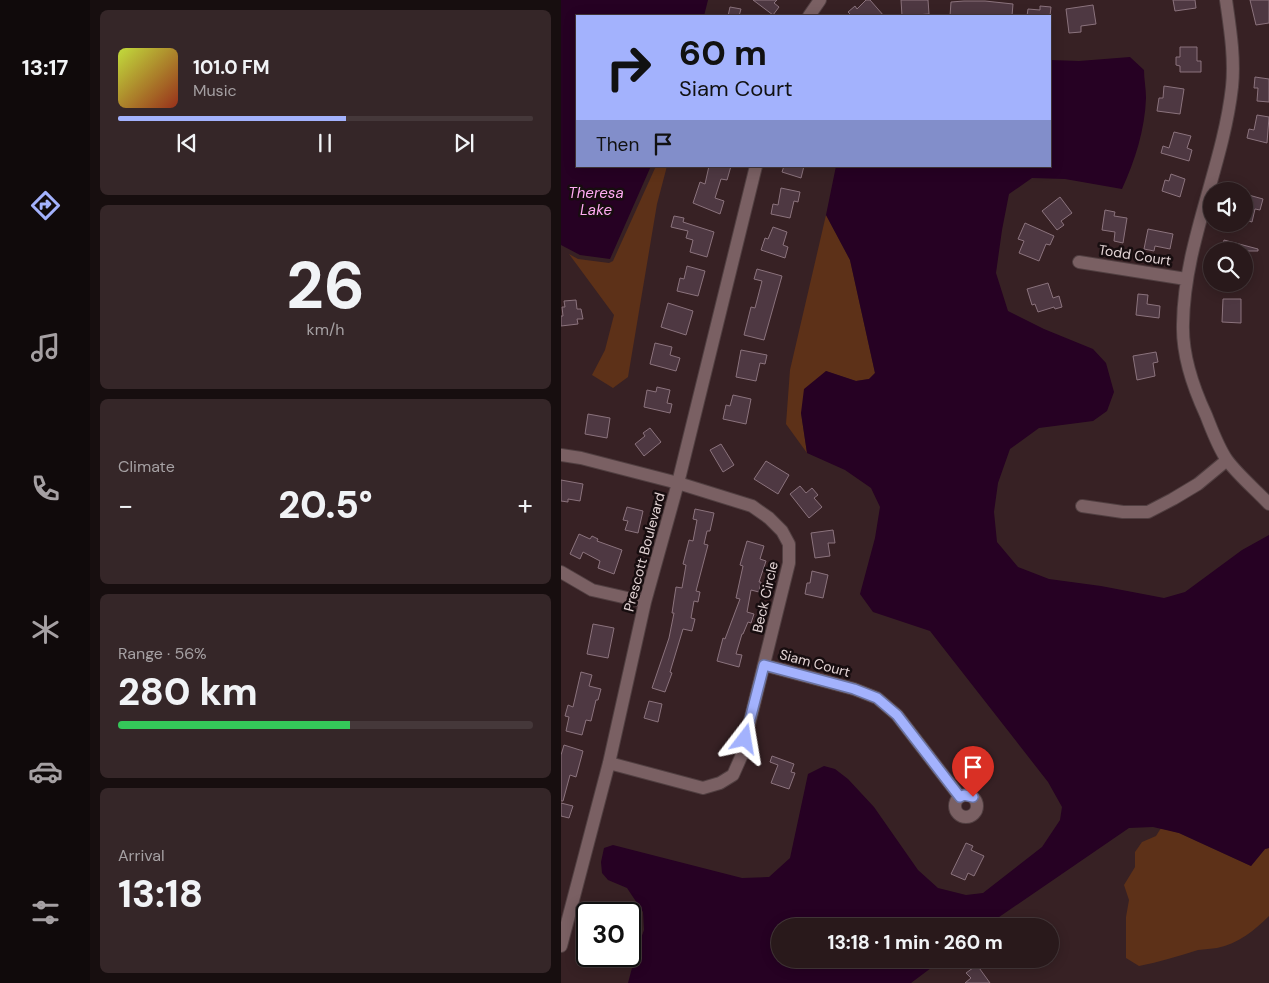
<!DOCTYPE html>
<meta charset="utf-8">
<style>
:root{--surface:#29191b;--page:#352628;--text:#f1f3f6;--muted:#a5a0a3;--line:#45383a;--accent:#a3b2fd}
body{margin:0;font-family:"DM Sans",sans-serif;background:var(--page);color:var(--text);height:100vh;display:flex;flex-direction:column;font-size:19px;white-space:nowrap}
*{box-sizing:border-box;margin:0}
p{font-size:16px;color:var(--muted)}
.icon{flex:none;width:28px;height:28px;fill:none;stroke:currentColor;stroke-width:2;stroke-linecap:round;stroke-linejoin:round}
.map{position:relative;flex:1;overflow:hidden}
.sheet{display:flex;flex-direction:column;gap:10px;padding:10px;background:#170e0f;width:471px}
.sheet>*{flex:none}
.guide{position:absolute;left:15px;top:15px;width:475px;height:152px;border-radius:0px;box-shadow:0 2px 12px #0003,0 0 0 1px var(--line);background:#a3b2fd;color:#111;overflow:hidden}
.controls{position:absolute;left:642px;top:182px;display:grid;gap:10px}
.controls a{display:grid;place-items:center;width:50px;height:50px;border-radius:50%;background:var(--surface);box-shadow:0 2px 12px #0003,0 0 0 1px var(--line);font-size:25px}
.speed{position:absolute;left:15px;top:902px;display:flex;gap:10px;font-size:25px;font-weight:700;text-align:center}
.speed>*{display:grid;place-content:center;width:65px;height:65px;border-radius:50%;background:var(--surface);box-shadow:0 2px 12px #0003,0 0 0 1px var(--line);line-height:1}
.speed .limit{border:2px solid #111;border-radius:8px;background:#fff;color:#111}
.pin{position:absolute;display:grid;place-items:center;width:42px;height:42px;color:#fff;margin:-51px -21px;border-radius:50% 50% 50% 0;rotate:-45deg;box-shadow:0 0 5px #0007}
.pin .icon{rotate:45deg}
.me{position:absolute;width:55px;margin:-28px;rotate:14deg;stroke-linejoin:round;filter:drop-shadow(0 0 4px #0008)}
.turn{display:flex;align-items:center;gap:18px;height:105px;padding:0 20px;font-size:22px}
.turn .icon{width:65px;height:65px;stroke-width:2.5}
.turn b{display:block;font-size:35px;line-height:42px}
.then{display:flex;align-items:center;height:48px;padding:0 20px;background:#0003;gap:10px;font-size:19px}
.big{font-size:38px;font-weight:800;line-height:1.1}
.sheet .widget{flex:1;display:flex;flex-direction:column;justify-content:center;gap:8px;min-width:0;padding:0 18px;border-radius:8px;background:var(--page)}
.sheet .dial{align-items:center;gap:0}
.dial b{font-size:65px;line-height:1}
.song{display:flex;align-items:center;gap:15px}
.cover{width:60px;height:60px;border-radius:8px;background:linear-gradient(135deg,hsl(70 70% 55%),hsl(10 70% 35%))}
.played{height:5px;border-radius:2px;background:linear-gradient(90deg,var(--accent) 55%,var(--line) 55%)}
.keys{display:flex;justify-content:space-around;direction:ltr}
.heat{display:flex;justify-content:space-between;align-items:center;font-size:28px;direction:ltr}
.charge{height:8px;border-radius:4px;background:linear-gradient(90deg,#34c759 56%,var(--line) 0)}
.trip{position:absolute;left:210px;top:918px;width:288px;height:50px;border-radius:25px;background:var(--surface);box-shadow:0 2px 12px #0003,0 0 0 1px var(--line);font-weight:800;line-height:50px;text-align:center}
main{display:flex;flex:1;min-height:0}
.tabs{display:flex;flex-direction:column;width:90px;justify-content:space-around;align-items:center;background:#100a0b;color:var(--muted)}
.tabs .icon{width:35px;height:35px}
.tabs .active{color:var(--accent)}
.tabs b{font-size:22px;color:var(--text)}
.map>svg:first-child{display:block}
</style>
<main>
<nav class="tabs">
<b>13:17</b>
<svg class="icon active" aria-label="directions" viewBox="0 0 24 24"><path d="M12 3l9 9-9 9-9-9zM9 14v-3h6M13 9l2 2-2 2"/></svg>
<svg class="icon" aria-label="music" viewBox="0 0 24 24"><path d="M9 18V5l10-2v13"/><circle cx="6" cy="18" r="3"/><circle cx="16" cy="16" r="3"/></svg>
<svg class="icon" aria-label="phone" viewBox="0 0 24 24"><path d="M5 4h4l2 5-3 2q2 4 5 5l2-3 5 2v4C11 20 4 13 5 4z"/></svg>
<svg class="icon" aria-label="climate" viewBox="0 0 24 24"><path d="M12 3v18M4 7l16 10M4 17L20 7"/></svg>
<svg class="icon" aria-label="car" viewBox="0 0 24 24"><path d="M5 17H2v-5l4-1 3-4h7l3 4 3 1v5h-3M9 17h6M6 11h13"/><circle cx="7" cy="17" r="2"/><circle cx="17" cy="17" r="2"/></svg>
<svg class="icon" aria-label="filters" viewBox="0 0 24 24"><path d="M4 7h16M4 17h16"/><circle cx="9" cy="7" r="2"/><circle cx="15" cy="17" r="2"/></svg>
</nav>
<section class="sheet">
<div class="widget">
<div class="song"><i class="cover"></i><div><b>101.0 FM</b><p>Music</p></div></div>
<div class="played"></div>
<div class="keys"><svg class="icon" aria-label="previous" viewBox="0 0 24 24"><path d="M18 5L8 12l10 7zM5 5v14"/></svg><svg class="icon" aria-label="pause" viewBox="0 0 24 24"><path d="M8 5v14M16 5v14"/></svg><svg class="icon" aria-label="next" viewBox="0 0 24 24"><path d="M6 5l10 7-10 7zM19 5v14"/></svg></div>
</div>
<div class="widget dial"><b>26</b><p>km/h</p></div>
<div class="widget"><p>Climate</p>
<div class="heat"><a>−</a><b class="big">20.5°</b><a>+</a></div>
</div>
<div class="widget"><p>Range · 56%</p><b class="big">280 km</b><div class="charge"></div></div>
<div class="widget"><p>Arrival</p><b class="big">13:18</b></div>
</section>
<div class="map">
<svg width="708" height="983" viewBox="0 0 708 983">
<rect width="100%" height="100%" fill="#372124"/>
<!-- green -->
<path fill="#5d3118" d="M95,166H106L96,204L67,377L52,388L31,375L44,350L53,315L8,254L17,259L48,263L52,261Z
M265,215L289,260L314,373L308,379L295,381L265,371L240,413L246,453L225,424L229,370Z
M600,828L618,833L690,866L704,849L708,848V916C694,930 677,944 656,948C650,949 644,949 637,950C618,956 598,962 578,966L565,958V917L568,900L563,885L574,867V852L581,842L595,836Z"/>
<!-- water -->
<path fill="#260123" d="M0,0H147L143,16H16V166H90L49,259L19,255L0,245Z
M569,57L583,70C583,79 585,89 585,98C584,129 574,161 561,189L504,179L471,178L448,194L441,230L435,273L447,311L483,329L532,349L545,363L553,392L546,411L532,421L478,428L449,449L437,483L433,512L436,542L457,567L488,579L540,586L603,598L624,592L681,550L708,535V848L704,849L690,866L618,833L592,827L568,828L425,926H219V959H382L350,983H67L76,949L83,930L82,912L66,888L47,880L41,873L40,862L43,848L52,845L181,878L208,877L229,858L247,774L263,766L274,769L287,779L313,807L357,870L377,888L405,895L422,893L481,847L499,820L501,807L487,782L369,631L312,612L299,594L314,538L319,507L310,488L284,470L246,453L240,413L243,389L265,371L295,381L308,379L314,373L289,260L265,215L275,166H489V60L518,61Z"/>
<!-- building -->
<path fill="#4e3842" stroke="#8b737d" d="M192,0H216L213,3L218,7L212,15Z
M305,0H309L323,16H287L289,14L287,12L294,6L296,9Z
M340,0H367L368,14L341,16Z
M612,0H634L635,8L614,11Z
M689,0H708V23L695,25Z
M403,1H424L452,4L451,16H389L390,2Z
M532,5L535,24L520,26V32L508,33L505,9Z
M479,6L490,7L489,16H466L467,9L479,10Z
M169,7L180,9L178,16H167Z
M619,47H636V61H640V72H619V66L615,65V57H619Z
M694,77L708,79V102L696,101L697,88H693Z
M603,86L623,89L619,114L596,111L598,98H602Z
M696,115L708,117L706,143L686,138L688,129L693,130Z
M613,132L630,136L626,148L631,150L628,161L600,153L602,146L608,148Z
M148,166H170L166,180L160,179L154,198L163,201L159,214L132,203L139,182L144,184Z
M223,166H243L240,178L221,172Z
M610,174L624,179L619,197L601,191L604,180L608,181Z
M220,188L239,192L237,202L233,201L229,218L210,214L212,204L217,205Z
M684,194L702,199L699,210L694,209L691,222L684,220Z
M499,197L511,213L500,221L503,225L496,230L481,211Z
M544,210L554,212L553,216L566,218L562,243L553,241L554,232L541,230Z
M113,216L123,218L122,222L153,232L146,257L129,252L132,240L125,238L127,231L110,227Z
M464,223L493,236L489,245L485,244L478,261L458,253L463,241L457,239Z
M212,227L226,232L222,245L227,247L224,258L200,250L204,238L207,239Z
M587,229L612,234L609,249L594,246L593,251L583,249Z
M663,240L697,249V251H660Z
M126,266L144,271L137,296L116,291L119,278L123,279Z
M196,269L221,276L203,340L183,335L190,307L194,308L201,281L193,279Z
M487,283L492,298L498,296L501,307L494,309L493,307L477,312L474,304L471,305L466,289Z
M577,294L587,295L586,304L599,306L598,318L575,315Z
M662,299H680V323L661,322Z
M15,300L16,309H20L22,319H16L17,324L0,326V316H2L1,307H4L3,301Z
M107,303L132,311L125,335L100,327Z
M94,343L111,347L109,355L119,358L115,371L89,364Z
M180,350L206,355L204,364L199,363L195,381L175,377Z
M595,352L597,362L592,363L594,376L576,380L572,356Z
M96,387L109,390L106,403L111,404L109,413L83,407L86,390L95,392Z
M172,395L190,399L185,424L162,419L165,405L169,406Z
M27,414L49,418L46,438L24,434Z
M89,428L100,442L83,456L74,444L84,436L82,433Z
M160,444L173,465L162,472L149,450Z
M205,461L228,475L217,494L193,479Z
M0,480L22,484L19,501L7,499V502L0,501Z
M239,486L245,493L251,488L257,495L253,498L261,507L248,518L229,494Z
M66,507L82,511L77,533L64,530L67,521L62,520Z
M134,509L153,513L149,531H146L143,544L147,545L135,591L139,592L137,602L133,601L130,618L134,619L131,631L122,629L109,672L111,673L104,692L91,688L108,638L113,613H111L115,587L121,588L125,565L122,564L128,540L132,541L136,520L132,519Z
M272,530L274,543H267L269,556L254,558L250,533Z
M18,534L29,539L31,536L37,539L36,541L61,550L53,574L37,568L39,561L22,552L19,559L9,554Z
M186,541L203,546L199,559L205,561L198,582H200L198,592L190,590L186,612L193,614L190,623L187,622L182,634H181L175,654L181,655L178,667L156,661L162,638L164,639L179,599L175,598L182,566L179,565Z
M251,571L267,575L262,598L244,594L246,583H249Z
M32,624L53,628L47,658L26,654Z
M20,672L31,675L28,686L40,689L37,700H35L30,721L25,720L21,735L5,731L8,717L4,716L7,705L12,707Z
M88,701L101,704L97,722L83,718Z
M3,745L22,751L15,777L9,775L2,801H0V755Z
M211,756L233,764L230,772L234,773L228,789L210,783L217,765L209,762Z
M0,803L12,806L8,818L0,816Z
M405,843L412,846L410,850L423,856L413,876L407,873L404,880L390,874Z
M462,959H486V961L464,967Z
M416,965L429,983H404L410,978L405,973Z"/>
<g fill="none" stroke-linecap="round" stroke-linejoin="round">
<!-- minor casing -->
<g stroke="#513f41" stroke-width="14">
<path id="minor" d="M665,0C669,28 674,58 671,87C662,167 623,243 622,324C621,356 632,387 645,415C651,430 657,447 666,460C677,475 695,490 708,504
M248,16L259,0
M518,262L625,279
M0,455L20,458L117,483L191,506L208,518L221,531L228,544V563L180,757L172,775L159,783L142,788L48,763
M521,506L562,512H587L612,499L637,484L666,460
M0,572L31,590L84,602
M203,665L293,689L316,698L336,715L399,797
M394 806a11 11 0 1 1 22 0a11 11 0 1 1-22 0Z
M0,946L48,763L84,602L117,483L195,166"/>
</g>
<!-- minor -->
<use href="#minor" stroke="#7a6063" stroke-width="12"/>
</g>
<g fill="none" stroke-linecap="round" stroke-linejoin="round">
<!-- route casing -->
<g stroke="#6a74a4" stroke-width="12">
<path id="route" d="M184,739L203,665L293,689L316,698L336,715L399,797L403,795L412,797"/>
</g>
<!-- route -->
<use href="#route" stroke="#a3b2fd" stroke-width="9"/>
</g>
<g text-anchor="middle" stroke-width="5" stroke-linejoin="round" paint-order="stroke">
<!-- street labels -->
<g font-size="14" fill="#e4d5d6" stroke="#170d0f">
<text transform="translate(574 255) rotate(9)" y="5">Todd Court</text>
<text transform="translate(83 552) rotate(-75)" y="5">Prescott Boulevard</text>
<text transform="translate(204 597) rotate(-77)" y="5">Beck Circle</text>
<text transform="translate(254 663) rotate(15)" y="5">Siam Court</text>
</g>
<!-- water labels -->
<g font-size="15" font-style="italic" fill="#ffabf2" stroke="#170d0f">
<text x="35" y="198">Theresa<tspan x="35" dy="17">Lake</tspan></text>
</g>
</g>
</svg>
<div class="controls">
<a><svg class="icon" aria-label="sound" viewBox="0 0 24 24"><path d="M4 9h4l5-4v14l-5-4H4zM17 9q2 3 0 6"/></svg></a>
<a><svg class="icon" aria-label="search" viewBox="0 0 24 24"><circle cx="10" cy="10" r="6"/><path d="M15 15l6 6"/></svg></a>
</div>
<div class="speed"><div class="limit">30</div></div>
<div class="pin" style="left:412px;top:797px;background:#d93025"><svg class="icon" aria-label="arrive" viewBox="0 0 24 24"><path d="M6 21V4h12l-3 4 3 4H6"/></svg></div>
<svg class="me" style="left:184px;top:739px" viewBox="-20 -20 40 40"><path d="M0-17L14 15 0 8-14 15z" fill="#a3b2fd" stroke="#fff" stroke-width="4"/></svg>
<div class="trip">13:18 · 1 min · 260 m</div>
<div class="guide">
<div class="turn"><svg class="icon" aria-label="right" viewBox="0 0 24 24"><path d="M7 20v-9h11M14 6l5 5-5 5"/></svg><div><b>60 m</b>Siam Court</div></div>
<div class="then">Then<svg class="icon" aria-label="arrive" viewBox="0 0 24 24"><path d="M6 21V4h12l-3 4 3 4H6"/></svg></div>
</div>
</div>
</main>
